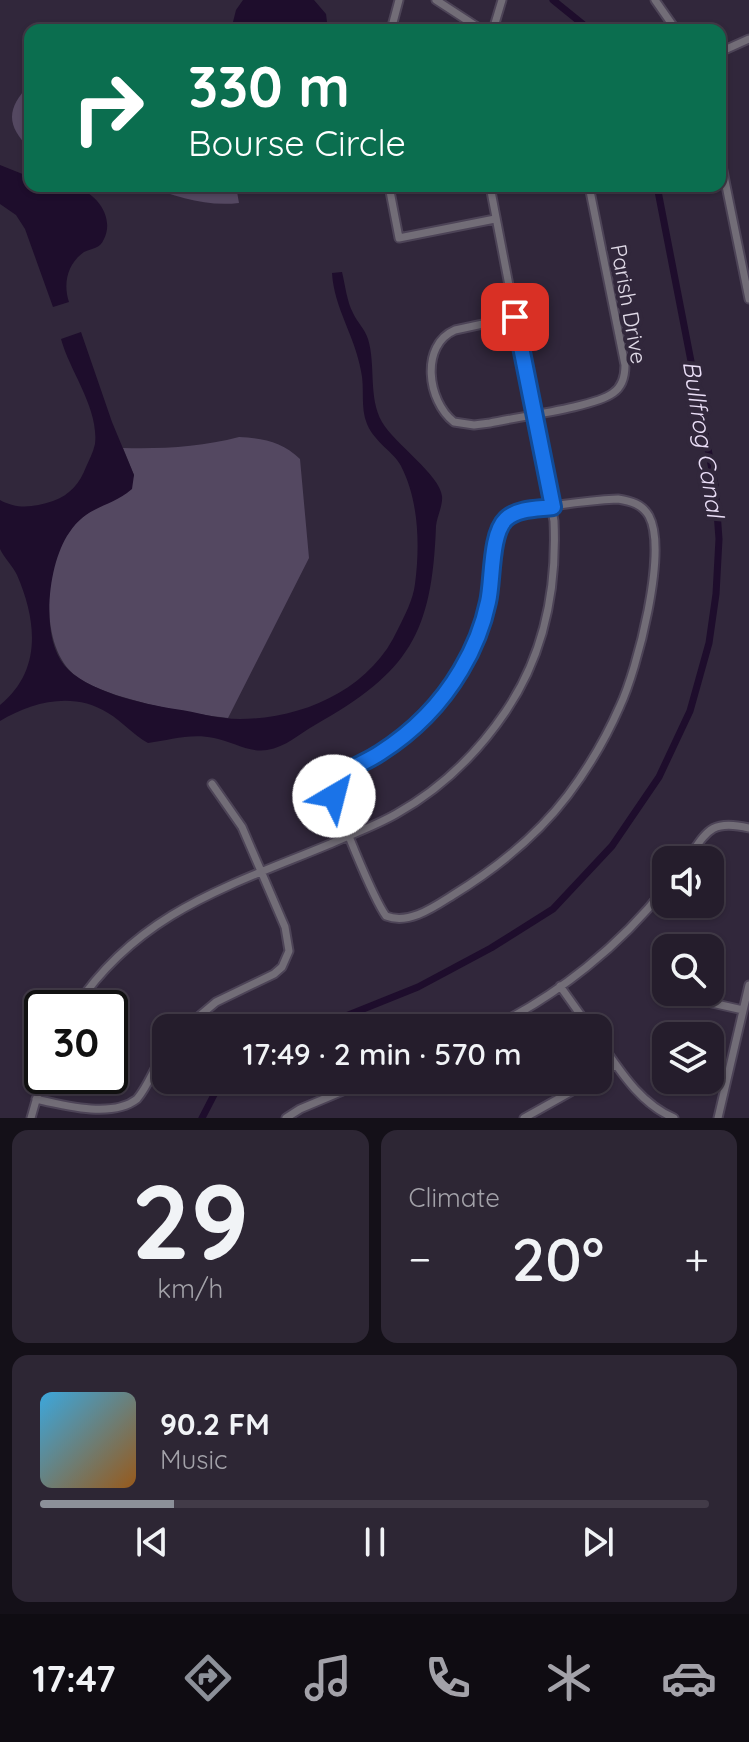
<!DOCTYPE html>
<meta charset="utf-8">
<style>
:root{--surface:#251d2c;--page:#2d2634;--text:#f1f3f6;--muted:#a3a2a9;--line:#423b48;--accent:#8c9099}
body{margin:0;font-family:Quicksand,sans-serif;background:var(--page);color:var(--text);height:100vh;display:flex;flex-direction:column;font-size:30px;white-space:nowrap}
*{box-sizing:border-box;margin:0}
p{font-size:26px;color:var(--muted)}
.icon{flex:none;width:44px;height:44px;fill:none;stroke:currentColor;stroke-width:2;stroke-linecap:round;stroke-linejoin:round}
.map{position:relative;height:1118px;overflow:hidden}
.details{display:flex;flex-direction:column;gap:12px;padding:12px;background:#141018;flex:1}
.details>*{flex:none}
.top-card{position:absolute;left:24px;top:24px;width:702px;height:168px;border-radius:16px;box-shadow:0 2px 6px #0004,0 0 0 2px var(--line);background:#0b6e4f;color:#fff;overflow:hidden}
.buttons{position:absolute;left:652px;top:846px;display:grid;gap:16px}
.buttons a{display:grid;place-items:center;width:72px;height:72px;border-radius:16px;background:var(--surface);box-shadow:0 2px 6px #0004,0 0 0 2px var(--line);font-size:40px}
.speed{position:absolute;left:24px;top:990px;display:flex;gap:16px;font-size:40px;font-weight:700;text-align:center}
.speed>*{display:grid;place-content:center;width:104px;height:104px;border-radius:50%;background:var(--surface);box-shadow:0 2px 6px #0004,0 0 0 2px var(--line);line-height:1}
.speed .limit{border:4px solid #111;border-radius:12px;background:#fff;color:#111}
.pin{position:absolute;display:grid;place-items:center;width:68px;height:68px;color:#fff;margin:-34px;border-radius:16px;box-shadow:0 4px 12px #0006}
.me{position:absolute;width:88px;margin:-44px;rotate:37deg;stroke-linejoin:round;filter:drop-shadow(0 0 6px #0008)}
.turn{display:flex;align-items:center;gap:28px;height:168px;padding:0 32px;font-size:36px}
.turn .icon{width:104px;height:104px;stroke-width:2.5}
.turn b{display:block;font-size:56px;line-height:68px}
.big{font-size:60px;font-weight:600;line-height:1.1}
.details .tile{flex:1;display:flex;flex-direction:column;justify-content:center;gap:12px;min-width:0;padding:0 28px;border-radius:16px;background:var(--page)}
.details .dial{align-items:center;gap:0}
.dial b{font-size:104px;line-height:1}
.song{display:flex;align-items:center;gap:24px}
.cover{width:96px;height:96px;border-radius:12px;background:linear-gradient(135deg,hsl(200 70% 55%),hsl(30 70% 35%))}
.played{height:8px;border-radius:4px;background:linear-gradient(90deg,var(--accent) 20%,var(--line) 20%)}
.keys{display:flex;justify-content:space-around;direction:ltr}
.heat{display:flex;justify-content:space-between;align-items:center;font-size:44px;direction:ltr}
.details .tiles{flex:1;display:grid;gap:12px;grid-template-columns:1fr 1fr}
.tile:last-child{grid-column:span 2}
.trip{position:absolute;left:152px;top:1014px;width:460px;height:80px;border-radius:16px;background:var(--surface);box-shadow:0 2px 6px #0004,0 0 0 2px var(--line);font-weight:600;line-height:80px;text-align:center}
.tab-bar{display:flex;height:128px;justify-content:space-around;align-items:center;background:#0f0c12;color:var(--muted)}
.tab-bar .icon{width:56px;height:56px}
.tab-bar .on{color:var(--accent)}
.tab-bar b{font-size:36px;color:var(--text)}
.map>svg:first-child{display:block}
</style>
<div class="map">
<svg width="749" height="1118" viewBox="0 0 749 1118">
<rect width="100%" height="100%" fill="#31273b"/>
<!-- green -->
<path fill="#544861" d="M30,84V149C6,125 6,109 30,84Z
M145,186H236L239,203C205,207 177,196 145,186Z
M239,437C263,438 283,442 300,459L309,558L228,718C190,714 106,699 76,676C38,647 44,564 71,529C85,511 106,502 127,493L134,475L123,448C163,449 201,447 239,437Z"/>
<!-- water -->
<path fill="#1e0d2c" d="M243,0H314L326,14L328,30H231L236,10Z
M0,165L30,177V186C44,186 61,183 74,187C96,192 115,217 104,239C100,249 92,248 84,252C67,264 63,284 69,302L53,307L25,229L16,215L0,204Z
M342,272C345,284 347,302 353,313C357,322 365,329 368,339C376,365 368,397 382,422C395,444 440,475 442,496C443,506 437,516 436,526C432,634 409,672 315,725C299,734 286,747 267,750C249,753 231,741 214,738C191,733 170,740 148,743C133,735 122,721 108,713C73,691 32,702 0,721V705C42,671 37,621 17,575C13,566 4,558 0,549C0,540 0,511 0,500C18,510 34,507 53,501C70,495 80,483 86,467C89,460 93,453 95,444C99,408 70,372 61,339L81,332L112,422L134,475L132,489C110,508 87,505 69,533C48,563 40,636 64,665C85,691 143,704 175,709C197,712 217,719 240,719C303,719 371,689 398,629C405,615 413,600 415,584C420,546 419,501 401,466C394,452 375,443 367,424C360,407 365,388 361,371C355,336 334,308 332,273Z"/>
<g fill="none" stroke-linecap="round" stroke-linejoin="round">
<!-- canal -->
<path stroke="#1e0d2c" stroke-width="7" d="M553,0L590,30
M316,1028L418,987L491,948L553,909L612,846L659,777L690,711L709,643L716,594L719,539L715,485L657,186
M202,1118L218,1087L225,1080"/>
<!-- street casing -->
<g stroke="#4d4457" stroke-width="11">
<path id="street" d="M436,0L482,30
M655,0L676,30
M391,30L399,0
M493,30L502,0
M720,52L749,39
M720,156L749,299
M389,186L399,238L495,219
M515,317L455,330C420,345 427,401 454,422L474,425L490,423C516,417 595,407 613,393C622,387 625,376 625,365L589,186
M618,499C631,501 642,504 649,516C668,551 637,670 620,706C606,738 589,767 568,795C537,836 497,868 453,895C434,907 409,925 386,916C375,901 332,802 334,787C336,774 351,769 361,764C392,748 418,726 440,699C463,671 480,637 488,602C493,580 490,535 506,520C519,507 597,500 618,499Z
M687,860C707,831 711,819 749,828
M560,986L590,1028
M703,1001L743,1010
M75,1008C138,912 229,886 330,844C352,834 375,826 396,814C441,789 477,754 506,711C544,655 557,588 554,521L490,186
M185,1028L216,1002L274,974L282,967L289,951L285,927L242,827L212,784
M491,1028C558,995 620,946 666,887
M598,1039C619,1069 639,1103 674,1118
M598,1076L615,1065
M36,1099C66,1106 113,1118 137,1099C149,1085 155,1065 166,1050
M31,1118L43,1076
M286,1118L300,1109L369,1080
M524,1118L592,1080
M718,1118L749,985"/>
</g>
<!-- street -->
<use href="#street" stroke="#726d77" stroke-width="7"/>
</g>
<g fill="none" stroke-linecap="round" stroke-linejoin="round">
<!-- route casing -->
<g stroke="#114b97" stroke-width="20">
<path id="route" d="M334,796C334,787 335,780 343,774C354,766 368,761 380,753C413,732 441,704 461,670C473,650 483,626 488,602C493,581 490,534 506,519C518,508 538,509 553,507L515,317"/>
</g>
<!-- route -->
<use href="#route" stroke="#1a73e8" stroke-width="14"/>
</g>
<g text-anchor="middle" stroke-width="8" stroke-linejoin="round" paint-order="stroke">
<!-- street labels -->
<g font-size="22" fill="#e1dbe8" stroke="#31273b">
<text transform="translate(629 304) rotate(80)" y="8">Parish Drive</text>
</g>
<!-- water labels -->
<g font-size="24" font-style="italic" fill="#eadef7" stroke="#31273b">
<text transform="translate(703 439) rotate(81)" y="8">Bullfrog Canal</text>
</g>
</g>
</svg>
<div class="buttons">
<a><svg class="icon" aria-label="sound" viewBox="0 0 24 24"><path d="M4 9h4l5-4v14l-5-4H4zM17 9q2 3 0 6"/></svg></a>
<a><svg class="icon" aria-label="search" viewBox="0 0 24 24"><circle cx="10" cy="10" r="6"/><path d="M15 15l6 6"/></svg></a>
<a><svg class="icon" aria-label="layers" viewBox="0 0 24 24"><path d="M12 4l9 5-9 5-9-5zM3 14l9 5 9-5"/></svg></a>
</div>
<div class="speed"><div class="limit">30</div></div>
<div class="pin" style="left:515px;top:317px;background:#d93025"><svg class="icon" aria-label="arrive" viewBox="0 0 24 24"><path d="M6 21V4h12l-3 4 3 4H6"/></svg></div>
<svg class="me" style="left:334px;top:796px" viewBox="-20 -20 40 40"><circle r="19" fill="#fff"/><path d="M0-13L10 11 0 6-10 11z" fill="#1a73e8"/></svg>
<div class="trip">17:49 · 2 min · 570 m</div>
<div class="top-card">
<div class="turn"><svg class="icon" aria-label="right" viewBox="0 0 24 24"><path d="M7 20v-9h11M14 6l5 5-5 5"/></svg><div><b>330 m</b>Bourse Circle</div></div>
</div>
</div>
<section class="details">
<div class="tiles">
<div class="tile dial"><b>29</b><p>km/h</p></div>
<div class="tile"><p>Climate</p>
<div class="heat"><a>−</a><b class="big">20°</b><a>+</a></div>
</div>
<div class="tile">
<div class="song"><i class="cover"></i><div><b>90.2 FM</b><p>Music</p></div></div>
<div class="played"></div>
<div class="keys"><svg class="icon" aria-label="previous" viewBox="0 0 24 24"><path d="M18 5L8 12l10 7zM5 5v14"/></svg><svg class="icon" aria-label="pause" viewBox="0 0 24 24"><path d="M8 5v14M16 5v14"/></svg><svg class="icon" aria-label="next" viewBox="0 0 24 24"><path d="M6 5l10 7-10 7zM19 5v14"/></svg></div>
</div>
</div>
</section>
<nav class="tab-bar">
<b>17:47</b>
<svg class="icon on" aria-label="directions" viewBox="0 0 24 24"><path d="M12 3l9 9-9 9-9-9zM9 14v-3h6M13 9l2 2-2 2"/></svg>
<svg class="icon" aria-label="music" viewBox="0 0 24 24"><path d="M9 18V5l10-2v13"/><circle cx="6" cy="18" r="3"/><circle cx="16" cy="16" r="3"/></svg>
<svg class="icon" aria-label="phone" viewBox="0 0 24 24"><path d="M5 4h4l2 5-3 2q2 4 5 5l2-3 5 2v4C11 20 4 13 5 4z"/></svg>
<svg class="icon" aria-label="climate" viewBox="0 0 24 24"><path d="M12 3v18M4 7l16 10M4 17L20 7"/></svg>
<svg class="icon" aria-label="car" viewBox="0 0 24 24"><path d="M5 17H2v-5l4-1 3-4h7l3 4 3 1v5h-3M9 17h6M6 11h13"/><circle cx="7" cy="17" r="2"/><circle cx="17" cy="17" r="2"/></svg>
</nav>
